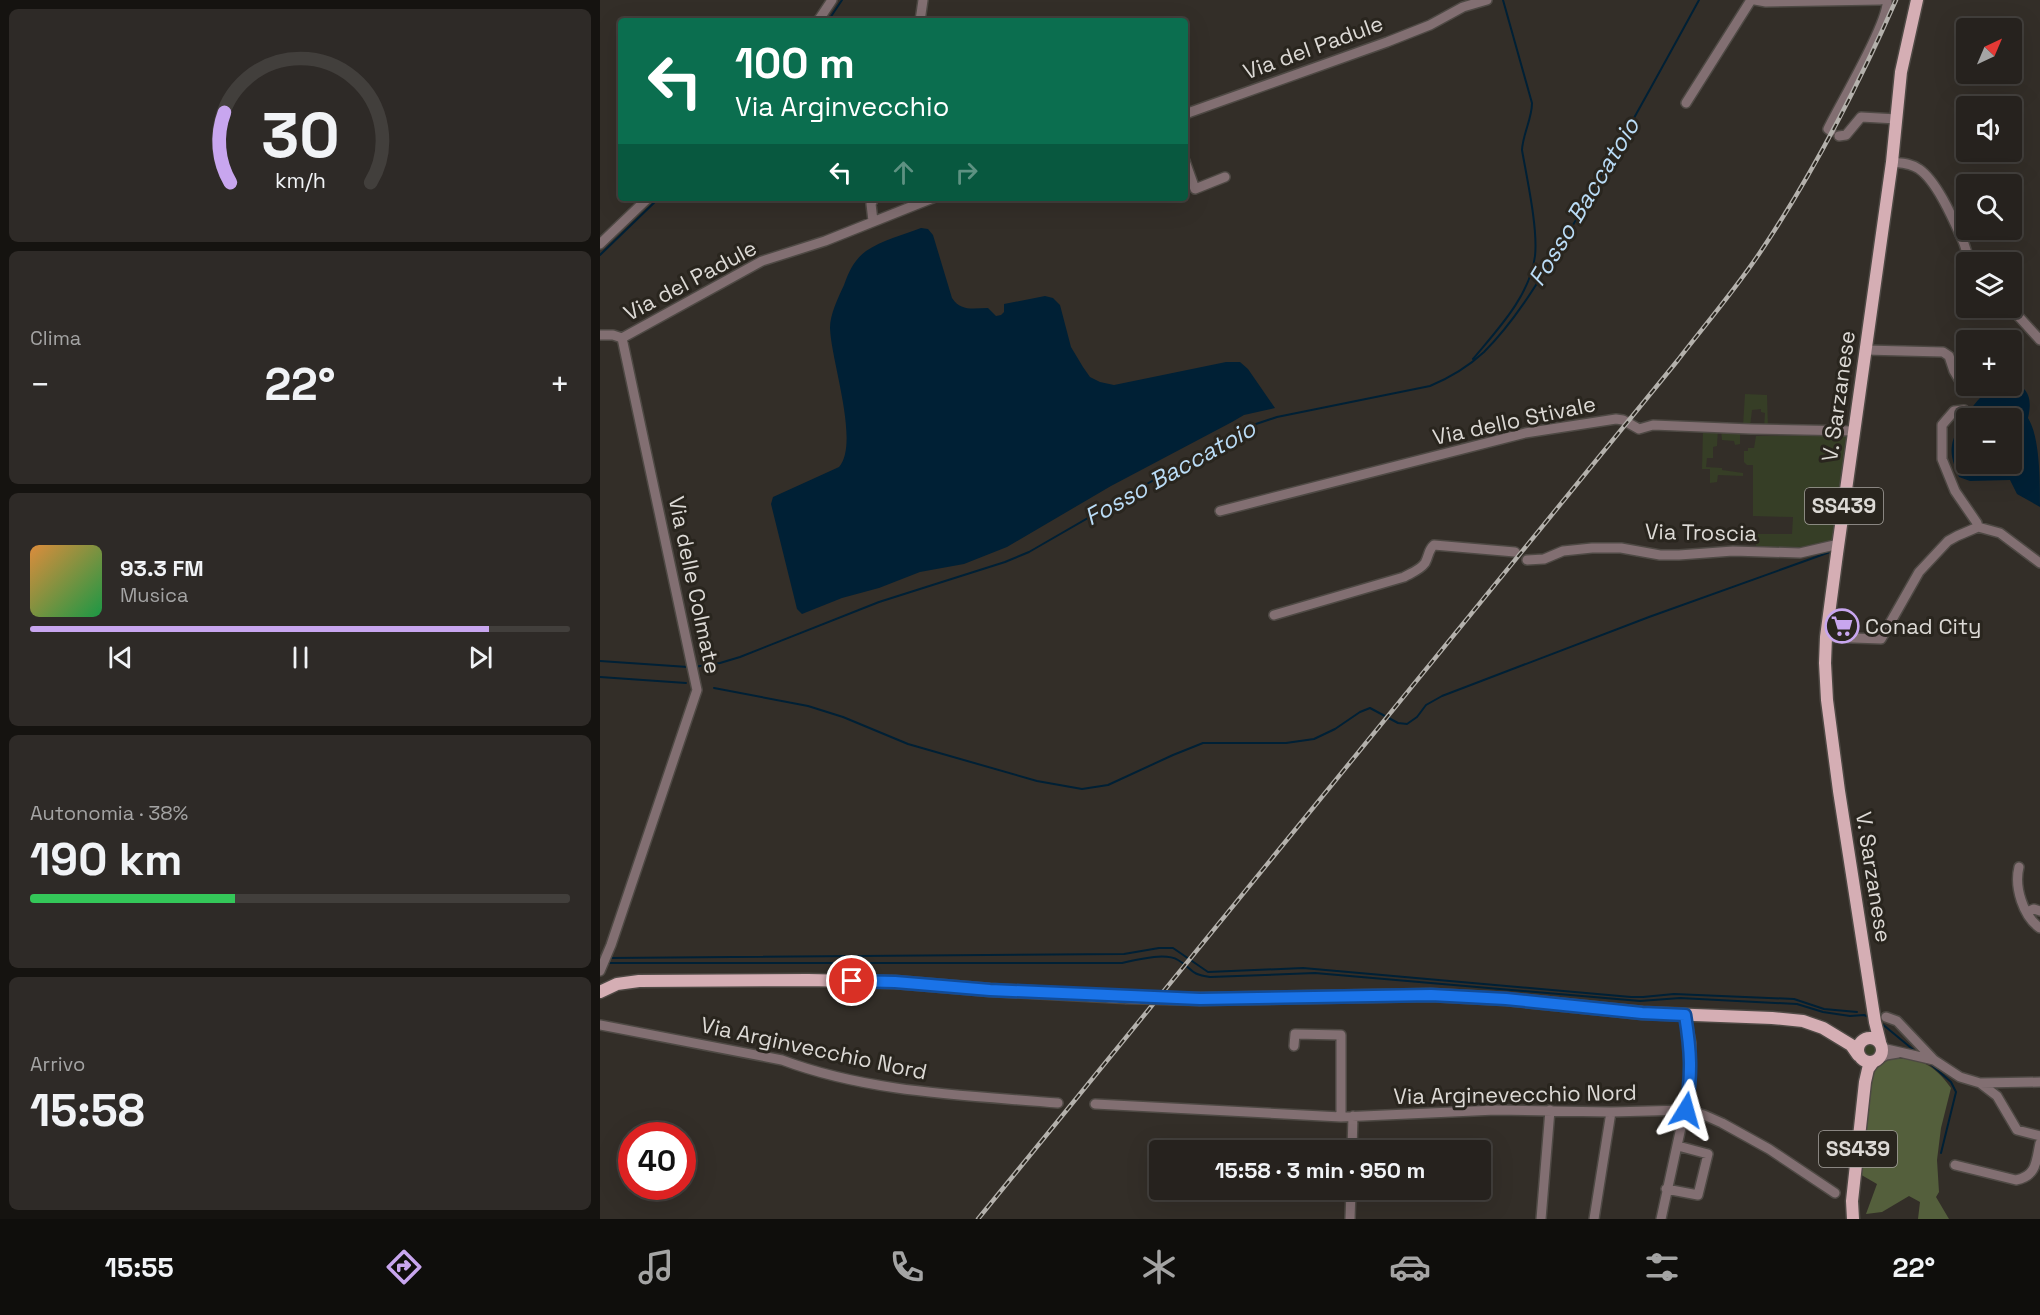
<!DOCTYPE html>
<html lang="it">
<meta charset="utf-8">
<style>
:root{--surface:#26221e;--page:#2e2a27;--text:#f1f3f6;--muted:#a4a4a4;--line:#423f3c;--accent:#c8a6ef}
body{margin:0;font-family:"Space Grotesk",sans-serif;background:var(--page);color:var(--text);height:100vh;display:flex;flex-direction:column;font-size:22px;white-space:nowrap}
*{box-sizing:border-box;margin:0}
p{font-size:20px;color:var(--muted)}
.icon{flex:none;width:33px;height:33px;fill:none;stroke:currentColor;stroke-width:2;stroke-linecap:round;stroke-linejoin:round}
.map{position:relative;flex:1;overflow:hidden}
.sheet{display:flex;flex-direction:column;gap:9px;padding:9px;background:#151310;width:600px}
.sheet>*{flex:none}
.guide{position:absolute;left:18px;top:18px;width:570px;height:183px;border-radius:6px;box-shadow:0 6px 24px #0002,0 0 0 2px var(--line);background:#0b6e4f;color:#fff;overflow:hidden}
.needle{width:39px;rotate:44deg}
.fabs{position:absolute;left:1356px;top:18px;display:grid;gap:12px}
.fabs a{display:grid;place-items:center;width:66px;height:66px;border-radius:6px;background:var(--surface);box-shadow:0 6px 24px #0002,0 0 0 2px var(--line);font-size:30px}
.speed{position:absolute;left:18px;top:1122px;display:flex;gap:12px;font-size:30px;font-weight:700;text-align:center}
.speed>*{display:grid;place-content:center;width:78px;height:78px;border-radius:50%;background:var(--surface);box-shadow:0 6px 24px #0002,0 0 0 2px var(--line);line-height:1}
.speed .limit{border:9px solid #d22;background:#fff;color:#111}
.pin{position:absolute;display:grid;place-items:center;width:51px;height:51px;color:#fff;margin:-26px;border:3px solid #fff;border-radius:50%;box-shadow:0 2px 6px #0007}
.me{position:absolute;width:66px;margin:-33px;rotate:8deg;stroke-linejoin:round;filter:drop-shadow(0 0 4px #0008)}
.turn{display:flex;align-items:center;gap:21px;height:126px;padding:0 18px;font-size:27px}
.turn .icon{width:78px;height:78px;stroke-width:2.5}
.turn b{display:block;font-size:42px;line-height:51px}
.lanes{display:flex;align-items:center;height:57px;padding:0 18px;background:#0003;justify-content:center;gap:30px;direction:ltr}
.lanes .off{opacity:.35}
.big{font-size:45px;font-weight:600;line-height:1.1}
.sheet .card{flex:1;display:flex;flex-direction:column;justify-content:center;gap:9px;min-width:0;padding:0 21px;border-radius:9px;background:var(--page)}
.sheet .dial{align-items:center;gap:0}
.dial svg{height:156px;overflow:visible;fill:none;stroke:var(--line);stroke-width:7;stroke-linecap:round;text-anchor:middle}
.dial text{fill:var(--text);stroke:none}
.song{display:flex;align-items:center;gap:18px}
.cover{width:72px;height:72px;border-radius:9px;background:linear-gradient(135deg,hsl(30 70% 55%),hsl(140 70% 35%))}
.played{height:6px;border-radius:3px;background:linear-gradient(90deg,var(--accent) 85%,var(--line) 85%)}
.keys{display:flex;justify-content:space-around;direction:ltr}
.heat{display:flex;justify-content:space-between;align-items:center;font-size:33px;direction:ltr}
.charge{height:9px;border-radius:4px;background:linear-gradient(90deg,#34c759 38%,var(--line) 0)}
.trip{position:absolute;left:549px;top:1140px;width:342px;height:60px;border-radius:6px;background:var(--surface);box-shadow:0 6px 24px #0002,0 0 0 2px var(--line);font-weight:600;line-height:60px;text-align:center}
.menu{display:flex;height:96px;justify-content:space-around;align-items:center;background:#0f0e0c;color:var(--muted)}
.menu .icon{width:42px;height:42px}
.menu .current{color:var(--accent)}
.menu b{font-size:27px;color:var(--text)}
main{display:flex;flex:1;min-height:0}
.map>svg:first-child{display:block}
</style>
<main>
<section class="sheet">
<div class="card dial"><svg viewBox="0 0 100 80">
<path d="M14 69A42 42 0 1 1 86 69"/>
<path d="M14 69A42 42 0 0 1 11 33" stroke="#c8a6ef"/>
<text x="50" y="56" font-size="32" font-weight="700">30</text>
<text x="50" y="72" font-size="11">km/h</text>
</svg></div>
<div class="card"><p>Clima</p>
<div class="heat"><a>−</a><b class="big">22°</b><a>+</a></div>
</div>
<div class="card">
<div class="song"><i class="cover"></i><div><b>93.3 FM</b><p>Musica</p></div></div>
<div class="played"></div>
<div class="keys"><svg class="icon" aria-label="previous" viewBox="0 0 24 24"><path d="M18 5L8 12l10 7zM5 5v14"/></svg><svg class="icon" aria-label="pause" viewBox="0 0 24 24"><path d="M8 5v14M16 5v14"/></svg><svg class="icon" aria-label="next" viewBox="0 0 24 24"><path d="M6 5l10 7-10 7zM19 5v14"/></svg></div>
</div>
<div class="card"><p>Autonomia · 38%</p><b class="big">190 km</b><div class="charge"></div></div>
<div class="card"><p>Arrivo</p><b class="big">15:58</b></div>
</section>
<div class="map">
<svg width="1440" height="1219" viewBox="0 0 1440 1219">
<rect width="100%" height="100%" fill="#332e28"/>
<!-- green -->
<path fill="#363e26" d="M1145,394L1167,395L1168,428H1164L1165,413L1161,412V409L1152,410L1150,427L1143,426Z
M1103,429H1118L1117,446L1113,447V458H1107L1106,467L1122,468V470L1143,473V476L1118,475L1117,482L1110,483V469H1102Z
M1121,430H1140V444L1135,445L1134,441L1122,440Z
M1249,435L1234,543L1200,550L1157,549L1153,534H1192L1193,517L1153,516V465H1147L1144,462V451H1148V448H1154L1156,436Z
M1261 1049a8 8 0 1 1 16 0a8 8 0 1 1-16 0Z"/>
<!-- forest -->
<path fill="#545f3c" d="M1291,1058C1321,1059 1333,1063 1351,1088L1341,1128L1337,1160L1339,1192L1336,1197L1349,1219H1318L1320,1202L1309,1196L1282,1212L1266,1214L1277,1184L1258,1173C1261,1146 1260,1095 1273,1072C1278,1065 1284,1061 1291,1058Z"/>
<!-- water -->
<path fill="#002035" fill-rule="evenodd" d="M321,228L328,229L333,235L352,298C361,312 374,308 388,308L396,316L401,315L404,312V304L445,296L453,298L460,305L471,347L483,367L490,377L500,382L514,385L626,362H640L648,369L675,408L644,415L632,422L511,486L407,547L364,564L320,572L279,588L242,598L202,614L197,609L171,504L173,497L239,467C260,443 231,361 230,328C230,314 238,298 244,285C249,271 254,260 266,251C282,240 303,235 321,228Z
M1412,382C1430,388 1432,400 1428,418C1440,437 1440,481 1440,507L1417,494L1410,480L1370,481L1359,477C1355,467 1350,457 1352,445C1354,430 1379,394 1393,387C1398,384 1405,386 1412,386ZM1366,418H1412V464H1366Z"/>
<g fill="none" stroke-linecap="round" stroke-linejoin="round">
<!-- stream -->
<path stroke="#002035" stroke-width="2" d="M228,21L242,0
M0,255L59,198
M873,359C897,330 930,296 935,256C938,228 927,179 922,150C923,133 932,119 932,103L903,0
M0,661L88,667
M94,667L120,663L140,657L279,602L405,562L429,552L644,428L677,417L830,386C849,378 869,366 884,352C919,317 944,272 970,230C1015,154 1057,77 1099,0
M0,677L86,683
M114,688L208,706L243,717L308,744L437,781L482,789L508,785L573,755L603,743H686L714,739L735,729L760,712L770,708L798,723L807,724L817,717L826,705L842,696L1049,617L1230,552
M8,958L524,954L559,948H573L608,972L703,968L1031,997H1043L1074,994L1194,999L1224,1009L1257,1012
M6,963H522C536,960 565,952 578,960C594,969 588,974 610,977L715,973L1040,1001L1080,998L1197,1004L1223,1012L1250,1016L1264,1015L1271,1018
M1281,1023L1316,1052
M1327,1061L1351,1082L1356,1092L1341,1153"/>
<!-- minor casing -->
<g stroke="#4e4944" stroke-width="12">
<path id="minor" d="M1155,0L1166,2L1280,0
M218,21L232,0
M320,21L323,0
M1086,103L1151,0
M585,114L787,42L830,25L863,7L887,0
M1231,131L1228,129C1239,106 1290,20 1287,0
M1239,136L1246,135L1261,117L1297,119
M585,161L595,189L625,177
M1292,162C1301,163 1311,163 1319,169C1337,181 1354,221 1363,241C1366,248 1367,256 1371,262
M273,221L271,204L274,198
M0,244L48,198
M1411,308L1440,340
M0,335H13L22,338
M22,338L162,261L225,241L333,198
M1265,350L1343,352L1349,356L1354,371L1365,389
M1364,410L1354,411L1342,425V459L1355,491L1377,523L1378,527
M620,511L925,433L1016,419L1023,420L1039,429L1053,425L1151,429L1255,431
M927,560L944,559L963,551L992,548H1021L1060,555H1079L1133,551L1200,553L1239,544
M674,615L804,577C811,573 820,570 825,563C829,556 828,550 834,545L915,552
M1226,637L1281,639L1319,572L1348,541L1357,536L1378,527L1400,533L1440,563
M1419,867C1414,887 1423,916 1440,928
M1427,912L1434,909L1440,911
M0,971L11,945L97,690L22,338
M1286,1017L1297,1021L1334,1060
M0,1025L182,1060C270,1093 365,1095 458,1103
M694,1046L695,1034L741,1035V1117
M1282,1048L1334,1060L1360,1077L1380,1083L1440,1082
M1277,1060L1286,1055L1298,1053
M1380,1083L1397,1096L1417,1130L1440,1136
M495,1104L741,1117L896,1110L1011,1112L1086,1110L1104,1115L1122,1123L1169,1149L1235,1193
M752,1150L753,1116
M1355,1165L1416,1180C1437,1176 1436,1161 1440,1143
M1066,1189L1098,1195L1108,1154L1078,1146
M750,1219L751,1190
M941,1219L950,1110
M994,1219L1011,1112
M1061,1219L1090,1086L1091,1043L1085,1015"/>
</g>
<!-- major casing -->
<g stroke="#4e4944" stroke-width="15">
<path id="major" d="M0,992L17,984L39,981L208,980L295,982L390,990L525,997
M600,999L831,995L906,999L1043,1013L1172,1018L1203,1021L1223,1028L1251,1045L1258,1055
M1258 1050a12 12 0 1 1 24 0a12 12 0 1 1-24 0Z
M1280,1042L1275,1022L1239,791L1227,700L1225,663L1226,637L1237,554L1292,162L1301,72L1317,0
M1253,1219L1252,1201L1265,1082L1268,1069L1273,1062"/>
</g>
<!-- minor -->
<use href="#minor" stroke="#826f72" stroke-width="9"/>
<!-- major -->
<use href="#major" stroke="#d5aeb4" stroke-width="12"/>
<!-- rail casing -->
<g stroke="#b4b1ac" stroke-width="4.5">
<path id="rail" d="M378,1219L1078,360C1105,325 1134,291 1159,254C1213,174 1257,88 1296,0"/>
</g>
<!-- rail -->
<use href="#rail" stroke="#29251e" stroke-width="2" stroke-dasharray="7" stroke-linecap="butt"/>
<!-- major-bridge casing -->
<g stroke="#4e4944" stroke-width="15" stroke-linecap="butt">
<path id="major-bridge" d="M525,997L600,999"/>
</g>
<!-- major-bridge -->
<use href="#major-bridge" stroke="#d5aeb4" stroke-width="12"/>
</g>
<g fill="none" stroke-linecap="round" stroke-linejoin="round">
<!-- route casing -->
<g stroke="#114b97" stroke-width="15">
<path id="route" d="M252,981L295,982L390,990L600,999L831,995L906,999L1042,1013L1085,1015C1091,1052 1092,1073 1086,1110"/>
</g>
<!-- route -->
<use href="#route" stroke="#1a73e8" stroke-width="10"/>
</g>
<!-- icons -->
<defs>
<g id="supermarket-ring" transform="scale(1.725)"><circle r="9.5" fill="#29251e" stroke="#c8a6ef" stroke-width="1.5"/><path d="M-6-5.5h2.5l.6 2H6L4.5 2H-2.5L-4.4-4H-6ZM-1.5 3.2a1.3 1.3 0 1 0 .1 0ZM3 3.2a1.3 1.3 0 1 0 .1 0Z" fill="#c8a6ef"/></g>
</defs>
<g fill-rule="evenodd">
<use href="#supermarket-ring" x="1242" y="626"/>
</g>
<g text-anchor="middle" stroke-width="6" stroke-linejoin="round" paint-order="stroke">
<!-- shield labels -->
<g fill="#29251e" stroke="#a6a39e" stroke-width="1.5">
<rect x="1205" y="488" width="78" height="36" rx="4.5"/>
<rect x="1219" y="1131" width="78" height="36" rx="4.5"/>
</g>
<g font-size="21" font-weight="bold" fill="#dcd9d5">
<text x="1244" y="513">SS439</text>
<text x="1258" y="1156">SS439</text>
</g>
<!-- street labels -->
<g font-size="22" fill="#dcd9d5" stroke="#29251e">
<text transform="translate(713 47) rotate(-20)" y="8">Via del Padule</text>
<text transform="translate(90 280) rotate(-28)" y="8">Via del Padule</text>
<text transform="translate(1238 396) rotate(-82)" y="8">V. Sarzanese</text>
<text transform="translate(914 420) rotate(-12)" y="8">Via dello Stivale</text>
<text transform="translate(1101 532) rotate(1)" y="8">Via Troscia</text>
<text transform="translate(95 585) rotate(78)" y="8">Via delle Colmate</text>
<text transform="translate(1274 877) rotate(81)" y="8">V. Sarzanese</text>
<text transform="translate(214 1048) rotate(12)" y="8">Via Arginvecchio Nord</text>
<text transform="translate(915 1094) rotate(-1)" y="8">Via Arginevecchio Nord</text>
</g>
<!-- poi labels -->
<g font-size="22" fill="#dcd9d5" stroke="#29251e" text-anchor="start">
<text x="1265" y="634">Conad City</text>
</g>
<!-- water labels -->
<g font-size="24" font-style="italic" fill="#badcf6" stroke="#29251e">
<text transform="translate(984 202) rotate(-59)" y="8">Fosso Baccatoio</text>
<text transform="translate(570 473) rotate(-29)" y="8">Fosso Baccatoio</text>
</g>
</g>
</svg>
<div class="fabs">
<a><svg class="needle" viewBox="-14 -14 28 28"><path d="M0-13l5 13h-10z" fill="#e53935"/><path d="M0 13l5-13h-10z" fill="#a4a4a4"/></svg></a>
<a><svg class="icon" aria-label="sound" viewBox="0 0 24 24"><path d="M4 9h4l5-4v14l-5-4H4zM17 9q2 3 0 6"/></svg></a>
<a><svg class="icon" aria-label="search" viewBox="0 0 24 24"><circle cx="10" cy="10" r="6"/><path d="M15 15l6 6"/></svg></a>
<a><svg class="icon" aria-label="layers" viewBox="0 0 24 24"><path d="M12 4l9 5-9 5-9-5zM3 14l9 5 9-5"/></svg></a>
<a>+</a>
<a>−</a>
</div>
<div class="speed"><div class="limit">40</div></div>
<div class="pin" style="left:252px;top:981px;background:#d93025"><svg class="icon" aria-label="arrive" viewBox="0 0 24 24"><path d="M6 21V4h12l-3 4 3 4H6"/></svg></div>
<svg class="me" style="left:1086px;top:1110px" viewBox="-20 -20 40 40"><path d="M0-17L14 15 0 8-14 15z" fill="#1a73e8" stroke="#fff" stroke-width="4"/></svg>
<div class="trip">15:58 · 3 min · 950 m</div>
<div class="guide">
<div class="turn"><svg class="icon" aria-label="left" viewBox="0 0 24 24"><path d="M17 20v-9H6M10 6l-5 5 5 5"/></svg><div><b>100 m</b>Via Arginvecchio</div></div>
<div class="lanes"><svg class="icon" aria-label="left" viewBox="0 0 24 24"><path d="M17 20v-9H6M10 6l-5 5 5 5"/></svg><svg class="icon off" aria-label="ahead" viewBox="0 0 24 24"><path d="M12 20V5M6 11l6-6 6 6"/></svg><svg class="icon off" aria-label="right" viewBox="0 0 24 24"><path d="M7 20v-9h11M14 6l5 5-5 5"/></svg></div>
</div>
</div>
</main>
<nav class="menu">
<b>15:55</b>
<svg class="icon current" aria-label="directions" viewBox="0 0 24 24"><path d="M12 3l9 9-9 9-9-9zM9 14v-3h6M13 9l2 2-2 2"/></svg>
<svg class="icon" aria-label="music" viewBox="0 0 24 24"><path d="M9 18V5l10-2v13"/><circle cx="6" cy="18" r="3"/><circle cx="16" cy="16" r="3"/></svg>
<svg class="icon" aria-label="phone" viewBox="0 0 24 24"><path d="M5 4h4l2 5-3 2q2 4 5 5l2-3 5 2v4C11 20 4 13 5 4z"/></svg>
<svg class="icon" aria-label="climate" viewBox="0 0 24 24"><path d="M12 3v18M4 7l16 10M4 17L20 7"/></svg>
<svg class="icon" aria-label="car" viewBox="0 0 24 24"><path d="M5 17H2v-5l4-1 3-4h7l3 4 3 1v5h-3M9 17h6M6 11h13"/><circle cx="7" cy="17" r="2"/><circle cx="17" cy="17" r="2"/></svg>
<svg class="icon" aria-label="filters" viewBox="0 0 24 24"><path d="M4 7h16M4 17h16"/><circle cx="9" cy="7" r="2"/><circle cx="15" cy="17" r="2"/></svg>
<b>22°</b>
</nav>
